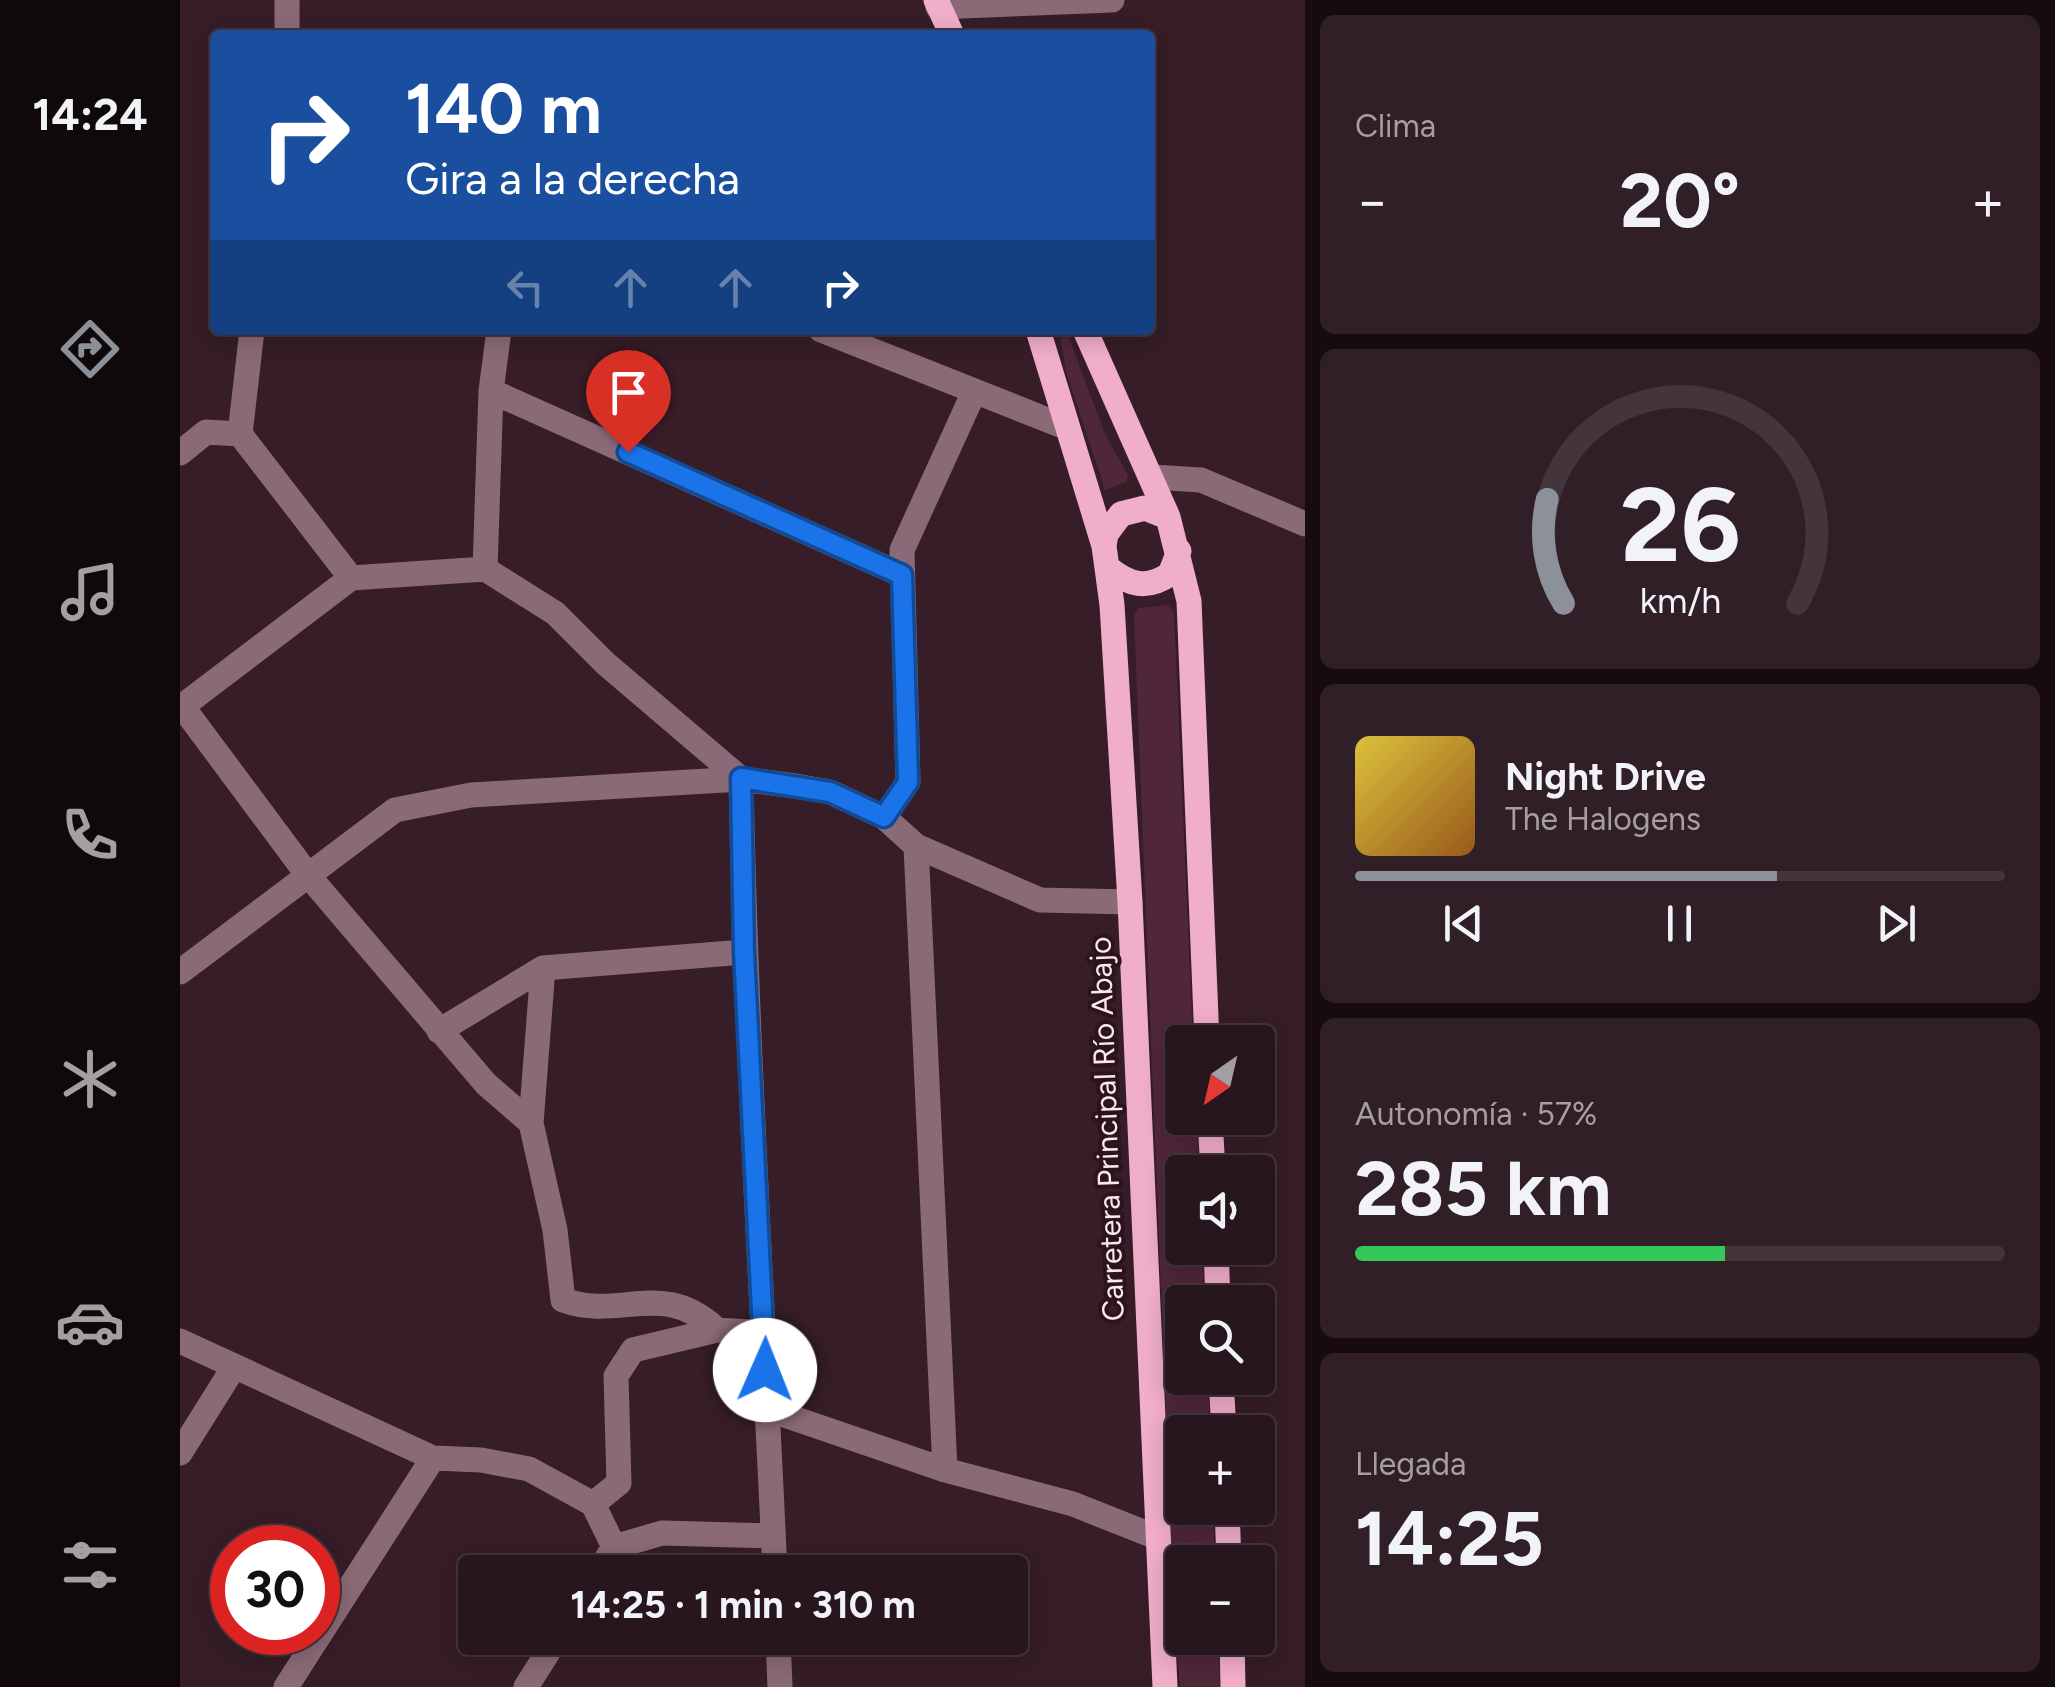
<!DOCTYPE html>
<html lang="es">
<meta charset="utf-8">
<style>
:root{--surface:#28161e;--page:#301f27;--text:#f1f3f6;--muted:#a59fa4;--line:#44353c;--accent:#8c9099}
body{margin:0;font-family:Figtree,sans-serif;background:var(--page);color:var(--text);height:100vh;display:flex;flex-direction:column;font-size:38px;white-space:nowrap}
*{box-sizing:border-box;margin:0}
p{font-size:32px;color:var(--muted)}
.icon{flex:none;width:55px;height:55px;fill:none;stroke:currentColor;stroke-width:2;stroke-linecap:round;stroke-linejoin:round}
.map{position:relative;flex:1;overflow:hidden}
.drawer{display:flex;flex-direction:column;gap:15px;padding:15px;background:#160c10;width:750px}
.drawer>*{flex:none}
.banner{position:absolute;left:30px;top:30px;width:945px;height:305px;border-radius:10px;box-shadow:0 5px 25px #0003,0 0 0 2px var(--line);background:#1a4fa0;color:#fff;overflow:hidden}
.needle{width:65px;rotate:214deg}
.controls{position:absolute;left:985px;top:1025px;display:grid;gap:20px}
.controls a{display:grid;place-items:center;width:110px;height:110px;border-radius:10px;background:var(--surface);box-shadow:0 5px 25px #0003,0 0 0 2px var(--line);font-size:50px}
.speed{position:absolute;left:30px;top:1525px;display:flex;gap:20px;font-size:50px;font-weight:700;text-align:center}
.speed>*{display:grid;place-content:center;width:130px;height:130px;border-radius:50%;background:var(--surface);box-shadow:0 5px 25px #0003,0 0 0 2px var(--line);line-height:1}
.speed .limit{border:15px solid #d22;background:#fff;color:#111}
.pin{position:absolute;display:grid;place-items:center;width:85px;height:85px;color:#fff;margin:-102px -42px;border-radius:50% 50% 50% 0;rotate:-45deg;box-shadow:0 0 10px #0007}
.pin .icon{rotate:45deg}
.me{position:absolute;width:110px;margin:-55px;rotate:1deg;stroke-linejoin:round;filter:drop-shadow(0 0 8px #0008)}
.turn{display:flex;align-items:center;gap:35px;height:210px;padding:0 30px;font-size:45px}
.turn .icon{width:130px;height:130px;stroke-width:2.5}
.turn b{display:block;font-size:70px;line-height:85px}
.lanes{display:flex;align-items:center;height:95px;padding:0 30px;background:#0003;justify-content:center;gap:50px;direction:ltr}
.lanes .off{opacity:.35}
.big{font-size:75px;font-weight:700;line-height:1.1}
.drawer .card{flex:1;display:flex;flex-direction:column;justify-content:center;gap:15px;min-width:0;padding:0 35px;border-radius:15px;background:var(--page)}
.drawer .dial{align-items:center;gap:0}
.dial svg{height:260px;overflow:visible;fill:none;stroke:var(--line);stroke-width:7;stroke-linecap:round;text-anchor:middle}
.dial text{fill:var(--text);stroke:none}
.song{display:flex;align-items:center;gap:30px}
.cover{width:120px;height:120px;border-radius:15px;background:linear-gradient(135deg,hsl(50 70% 55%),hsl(30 70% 35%))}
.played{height:10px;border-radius:5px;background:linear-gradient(90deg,var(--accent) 65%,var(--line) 65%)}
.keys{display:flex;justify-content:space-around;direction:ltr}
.heat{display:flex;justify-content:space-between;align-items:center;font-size:55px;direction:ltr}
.charge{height:15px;border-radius:8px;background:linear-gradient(90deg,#34c759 57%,var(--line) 0)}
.trip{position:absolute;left:278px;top:1555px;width:570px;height:100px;border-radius:10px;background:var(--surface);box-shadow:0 5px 25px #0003,0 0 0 2px var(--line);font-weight:700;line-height:100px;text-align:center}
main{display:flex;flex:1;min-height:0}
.dock{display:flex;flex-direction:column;width:180px;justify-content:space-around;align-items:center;background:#10090c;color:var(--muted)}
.dock .icon{width:70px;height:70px}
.dock .active{color:var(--accent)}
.dock b{font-size:45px;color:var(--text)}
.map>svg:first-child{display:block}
</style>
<main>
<nav class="dock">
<b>14:24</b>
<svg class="icon active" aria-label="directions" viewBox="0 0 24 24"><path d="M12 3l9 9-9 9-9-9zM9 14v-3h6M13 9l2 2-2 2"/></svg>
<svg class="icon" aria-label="music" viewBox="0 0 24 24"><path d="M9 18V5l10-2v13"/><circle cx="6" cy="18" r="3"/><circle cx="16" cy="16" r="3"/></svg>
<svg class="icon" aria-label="phone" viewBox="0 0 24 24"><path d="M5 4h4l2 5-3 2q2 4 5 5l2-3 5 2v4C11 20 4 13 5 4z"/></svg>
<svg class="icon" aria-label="climate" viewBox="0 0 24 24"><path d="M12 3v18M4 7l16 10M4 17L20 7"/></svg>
<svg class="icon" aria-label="car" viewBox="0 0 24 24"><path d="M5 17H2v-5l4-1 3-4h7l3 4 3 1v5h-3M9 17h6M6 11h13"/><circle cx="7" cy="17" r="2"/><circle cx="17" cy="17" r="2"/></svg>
<svg class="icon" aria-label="filters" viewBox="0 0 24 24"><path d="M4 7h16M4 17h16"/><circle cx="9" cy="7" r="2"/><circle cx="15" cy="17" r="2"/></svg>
</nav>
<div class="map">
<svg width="1125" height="1687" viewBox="0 0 1125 1687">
<rect width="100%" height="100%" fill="#361d28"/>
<!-- green -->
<path fill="#502739" d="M879,330H886L925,434L948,475L946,482L925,490L886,371Z
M988,605L994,612L1013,1042H1002V1118H1017L1019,1172H1002V1248H1022L1025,1302H1002V1378H1028L1030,1432H1002V1508H1033L1035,1562H1002V1638H1038L1040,1687H1000L994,1613L954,616L958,608Z"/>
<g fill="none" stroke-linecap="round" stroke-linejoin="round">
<!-- minor -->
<path stroke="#8b6a77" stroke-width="25" d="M107,0V35
M758,7L932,0
M319,330L311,391L305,569L375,613L425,663L561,779C566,1044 583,1308 595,1572
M641,330L885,427
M311,391L722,575
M60,434L72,330
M0,453L26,432L60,434L171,578L305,569
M972,477L1021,480L1125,524
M2,706L127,874L306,1084L351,1123L375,1230L383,1300C441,1321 482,1278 537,1330
M0,708L171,578
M704,817L728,782L722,550L794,392
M736,846L765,1470
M0,972L215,810L291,795L561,779L615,786L650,792L704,817L736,846L860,900L950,902
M259,1031L363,968L564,952
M351,1123L363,968
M0,1341L253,1458L301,1460L349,1469L413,1504L434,1547L482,1533L593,1536
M584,1408L765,1470L893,1504L976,1537
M0,1453L54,1367
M413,1504L439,1483L436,1376L453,1350L537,1330L586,1333
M418,1572L434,1547
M598,1638L600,1687
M106,1687L253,1458
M346,1687L377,1638"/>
<!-- major -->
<path stroke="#f1aec9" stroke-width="25" d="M756,0L772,35
M858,330L924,546
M905,330L988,517L1009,601L1027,1042
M928,568C949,585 967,590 990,574L999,551
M1030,1118L1033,1172
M1036,1248L1038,1302
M1041,1378L1044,1432
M1047,1508L1049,1562
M1052,1638L1053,1687
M985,1687L950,902L932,605L924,546L926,534L941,514L965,508L988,517"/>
</g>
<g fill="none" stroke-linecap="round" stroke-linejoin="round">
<!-- route casing -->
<g stroke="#114b97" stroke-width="25">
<path id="route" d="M448,452L722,575L728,782L704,817L650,792L561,778L564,952L585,1370"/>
</g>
<!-- route -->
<use href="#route" stroke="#1a73e8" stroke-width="18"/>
</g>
<g text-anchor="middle" stroke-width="8" stroke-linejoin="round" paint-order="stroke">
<!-- street labels -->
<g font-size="30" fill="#fae8ef" stroke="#2c131e">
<text transform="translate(927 1129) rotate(-92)" y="10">Carretera Principal Río Abajo</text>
</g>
</g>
</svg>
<div class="controls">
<a><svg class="needle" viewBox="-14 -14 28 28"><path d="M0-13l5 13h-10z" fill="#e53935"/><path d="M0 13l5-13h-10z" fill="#a59fa4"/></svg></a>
<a><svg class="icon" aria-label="sound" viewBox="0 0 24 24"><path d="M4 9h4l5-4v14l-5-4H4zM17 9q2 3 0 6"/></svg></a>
<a><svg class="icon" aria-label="search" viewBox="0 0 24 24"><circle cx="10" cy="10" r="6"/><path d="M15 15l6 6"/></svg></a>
<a>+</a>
<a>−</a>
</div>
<div class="speed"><div class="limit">30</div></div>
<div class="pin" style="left:448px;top:452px;background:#d93025"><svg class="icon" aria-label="arrive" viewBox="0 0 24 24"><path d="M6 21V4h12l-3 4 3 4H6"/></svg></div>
<svg class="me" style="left:585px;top:1370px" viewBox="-20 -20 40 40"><circle r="19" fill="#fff"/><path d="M0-13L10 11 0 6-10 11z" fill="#1a73e8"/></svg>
<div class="trip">14:25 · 1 min · 310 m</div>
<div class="banner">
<div class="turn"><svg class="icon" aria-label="right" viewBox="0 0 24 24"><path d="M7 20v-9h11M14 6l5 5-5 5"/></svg><div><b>140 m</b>Gira a la derecha</div></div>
<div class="lanes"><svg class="icon off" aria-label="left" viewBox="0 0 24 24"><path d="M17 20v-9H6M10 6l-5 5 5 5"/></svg><svg class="icon off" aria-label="ahead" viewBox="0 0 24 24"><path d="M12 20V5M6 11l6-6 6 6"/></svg><svg class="icon off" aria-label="ahead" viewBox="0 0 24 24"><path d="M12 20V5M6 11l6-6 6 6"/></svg><svg class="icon" aria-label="right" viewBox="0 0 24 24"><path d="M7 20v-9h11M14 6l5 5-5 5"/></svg></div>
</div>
</div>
<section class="drawer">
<div class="card"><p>Clima</p>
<div class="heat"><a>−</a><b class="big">20°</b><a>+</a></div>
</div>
<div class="card dial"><svg viewBox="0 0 100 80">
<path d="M14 69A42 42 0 1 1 86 69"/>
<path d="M14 69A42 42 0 0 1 9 37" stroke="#8c9099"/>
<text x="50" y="56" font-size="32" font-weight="700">26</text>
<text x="50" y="72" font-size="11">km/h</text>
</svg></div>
<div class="card">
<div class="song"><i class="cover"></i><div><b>Night Drive</b><p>The Halogens</p></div></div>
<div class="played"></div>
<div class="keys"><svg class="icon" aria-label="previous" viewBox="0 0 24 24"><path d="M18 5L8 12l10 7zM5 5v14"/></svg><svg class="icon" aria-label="pause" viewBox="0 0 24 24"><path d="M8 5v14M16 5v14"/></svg><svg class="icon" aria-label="next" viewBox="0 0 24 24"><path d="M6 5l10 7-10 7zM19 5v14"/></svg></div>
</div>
<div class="card"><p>Autonomía · 57%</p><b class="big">285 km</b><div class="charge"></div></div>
<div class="card"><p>Llegada</p><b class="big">14:25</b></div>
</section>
</main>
